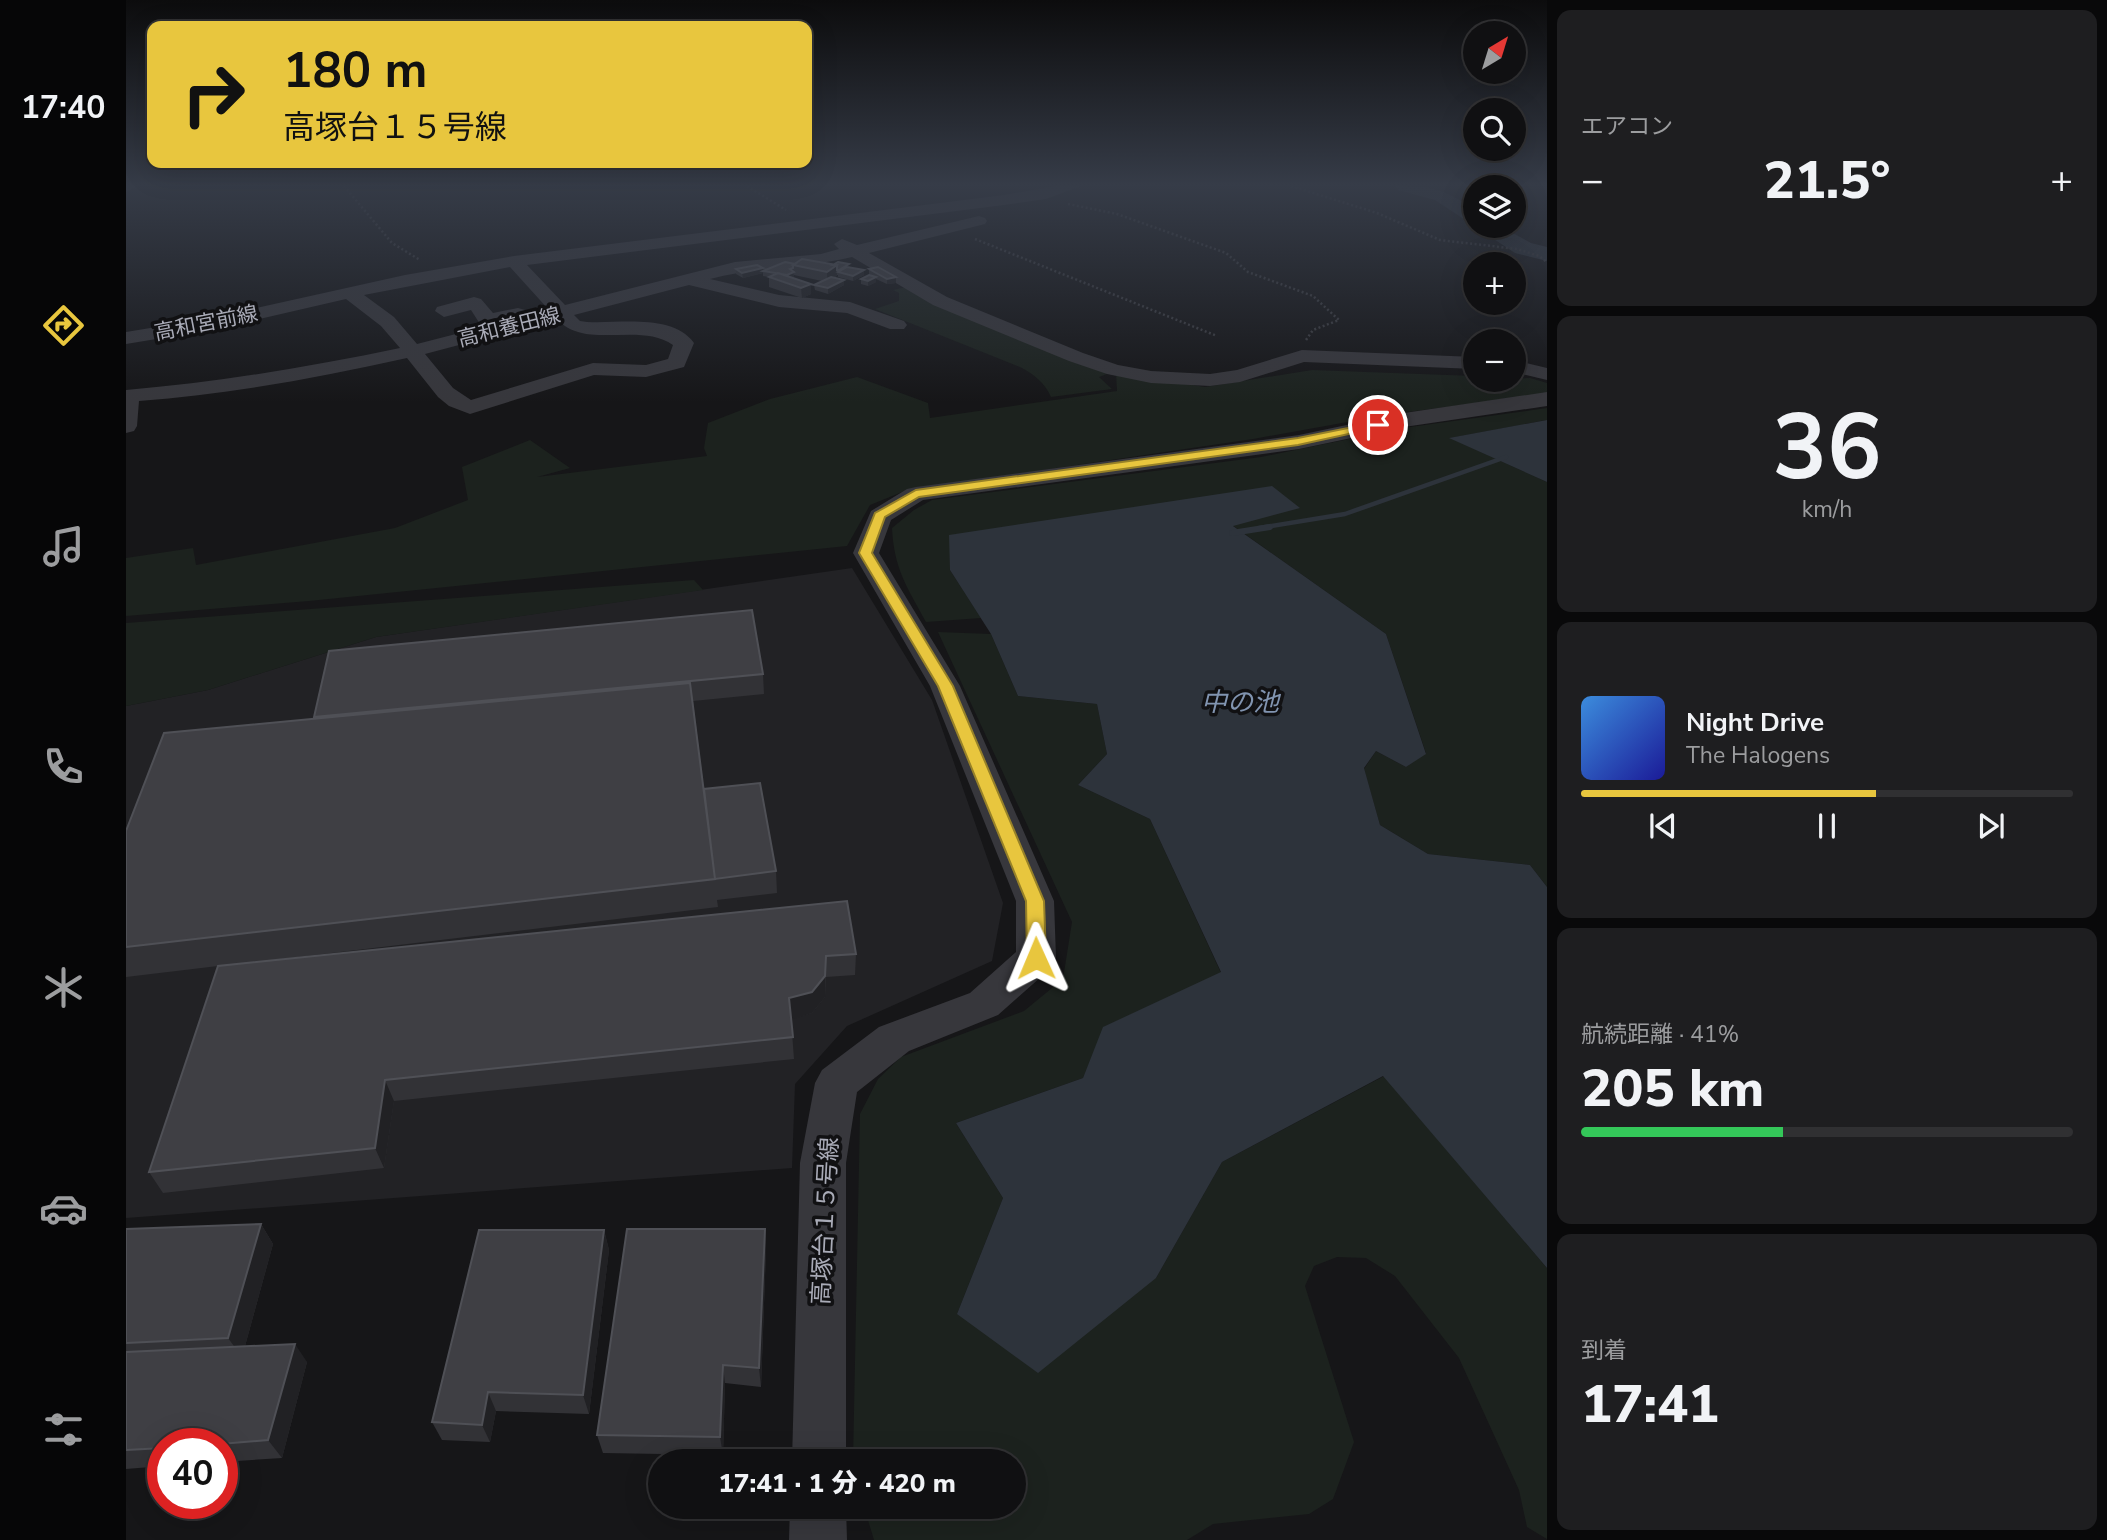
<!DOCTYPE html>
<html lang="ja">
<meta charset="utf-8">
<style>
:root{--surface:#101012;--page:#1e1e20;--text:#f1f3f6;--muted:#9c9d9f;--line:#303032;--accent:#e8c63e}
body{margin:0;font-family:"Nunito Sans","Noto Sans JP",sans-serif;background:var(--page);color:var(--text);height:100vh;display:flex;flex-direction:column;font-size:26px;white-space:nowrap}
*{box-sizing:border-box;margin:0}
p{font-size:23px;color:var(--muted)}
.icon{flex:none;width:38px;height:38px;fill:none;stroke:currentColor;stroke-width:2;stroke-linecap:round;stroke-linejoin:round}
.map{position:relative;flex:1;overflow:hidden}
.details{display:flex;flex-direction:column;gap:10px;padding:10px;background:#09090a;width:560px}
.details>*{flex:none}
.top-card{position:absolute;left:21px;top:21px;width:665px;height:147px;border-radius:14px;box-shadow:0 7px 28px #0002,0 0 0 2px var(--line);background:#e8c63e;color:#111;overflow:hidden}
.needle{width:46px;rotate:38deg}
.tools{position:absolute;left:1337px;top:21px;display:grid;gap:14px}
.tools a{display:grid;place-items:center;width:63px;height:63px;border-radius:50%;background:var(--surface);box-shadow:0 7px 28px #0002,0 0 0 2px var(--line);font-size:35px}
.speed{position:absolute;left:21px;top:1428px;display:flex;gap:14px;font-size:35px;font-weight:700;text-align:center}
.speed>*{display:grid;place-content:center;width:91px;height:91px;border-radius:50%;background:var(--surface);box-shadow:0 7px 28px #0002,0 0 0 2px var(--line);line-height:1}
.speed .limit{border:10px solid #d22;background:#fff;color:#111}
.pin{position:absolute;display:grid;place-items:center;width:60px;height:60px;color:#fff;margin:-30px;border:4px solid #fff;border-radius:50%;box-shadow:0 2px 7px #0007}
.me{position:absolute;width:77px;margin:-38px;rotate:359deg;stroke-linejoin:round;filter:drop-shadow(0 0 5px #0008)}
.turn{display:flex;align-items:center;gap:24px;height:147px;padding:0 21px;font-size:32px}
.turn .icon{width:91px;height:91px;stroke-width:2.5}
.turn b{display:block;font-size:49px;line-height:60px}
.big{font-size:52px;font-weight:800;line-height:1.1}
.details .widget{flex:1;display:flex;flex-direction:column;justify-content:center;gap:10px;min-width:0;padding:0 24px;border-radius:14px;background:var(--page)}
.details .dial{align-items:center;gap:0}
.dial b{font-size:91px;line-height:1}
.song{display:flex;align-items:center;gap:21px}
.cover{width:84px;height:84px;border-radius:10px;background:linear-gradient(135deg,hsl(210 70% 55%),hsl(240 70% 35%))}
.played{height:7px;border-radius:4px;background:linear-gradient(90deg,var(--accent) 60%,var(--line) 60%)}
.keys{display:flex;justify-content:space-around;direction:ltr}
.heat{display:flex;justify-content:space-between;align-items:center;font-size:38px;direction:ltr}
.charge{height:10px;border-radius:5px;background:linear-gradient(90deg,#34c759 41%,var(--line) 0)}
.trip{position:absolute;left:522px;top:1449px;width:378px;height:70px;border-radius:35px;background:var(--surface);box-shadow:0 7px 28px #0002,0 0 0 2px var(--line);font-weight:800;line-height:70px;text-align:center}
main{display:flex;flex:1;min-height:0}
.menu{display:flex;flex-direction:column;width:126px;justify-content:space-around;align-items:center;background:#060607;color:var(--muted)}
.menu .icon{width:49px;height:49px}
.menu .selected{color:var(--accent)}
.menu b{font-size:32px;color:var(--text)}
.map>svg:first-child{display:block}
</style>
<main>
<nav class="menu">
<b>17:40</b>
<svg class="icon selected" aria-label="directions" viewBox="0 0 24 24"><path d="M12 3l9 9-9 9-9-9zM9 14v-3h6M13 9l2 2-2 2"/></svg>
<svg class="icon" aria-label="music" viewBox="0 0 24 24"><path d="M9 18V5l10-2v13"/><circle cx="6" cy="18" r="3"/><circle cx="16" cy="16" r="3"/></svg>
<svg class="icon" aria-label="phone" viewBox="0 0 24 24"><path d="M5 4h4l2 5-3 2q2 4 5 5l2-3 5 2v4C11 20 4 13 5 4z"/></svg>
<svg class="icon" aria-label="climate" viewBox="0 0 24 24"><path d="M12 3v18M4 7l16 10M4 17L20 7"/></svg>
<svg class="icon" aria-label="car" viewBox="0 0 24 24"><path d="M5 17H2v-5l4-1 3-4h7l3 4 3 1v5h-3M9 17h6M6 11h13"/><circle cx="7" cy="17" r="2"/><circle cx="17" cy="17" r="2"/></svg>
<svg class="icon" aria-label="filters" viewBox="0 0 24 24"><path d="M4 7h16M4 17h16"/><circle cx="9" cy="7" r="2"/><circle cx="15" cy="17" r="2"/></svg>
</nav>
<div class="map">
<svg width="1421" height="1540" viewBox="0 0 1421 1540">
<rect width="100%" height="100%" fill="#161618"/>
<!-- built -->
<path fill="#222225" d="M726,568L806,700L877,903L866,961L721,1026L669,1084L666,1168L0,1218V706L82,690L250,637Z"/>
<!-- green -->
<path fill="#1c221e" d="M780,287L978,371L981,374L973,377L986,389L925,397C919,383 908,374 894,367L749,309L773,301V293L767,290Z
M1186,370L1349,376V380L1404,378L1421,383V394L1266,414L1127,439L781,490L744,505L721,546L183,601L0,616V558L67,548L70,565L269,528L342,500L336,467L404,440L444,468L411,477L581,456L578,448L582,423L644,399L731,377L802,403L804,418L991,391L990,373L1079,387Z
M1421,408V420L1324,438L1421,482V887L1404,865L1302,854L1254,825L1238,769L1250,751L1280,767L1300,753L1260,634L1106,525L824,570L855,618L800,622C781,587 768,569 766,528L788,510L806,500L1135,457L1277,428Z
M568,580L577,590L250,637L82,690L0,706V623Z
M812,632L865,634L892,696L971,704L981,754L952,785L1024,819L1095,973L978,1027L957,1078L830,1123L877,1198L831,1314L1030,1278L1096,1162L1258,1076L1421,1268V1539L1401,1527L1393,1490L1333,1358L1269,1276L1240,1258L1211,1257L1188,1266L1179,1286L1228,1442L1207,1499L1183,1514L1087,1524L1061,1540H748L738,1507H887V1461H727L734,1114L752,1079L775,1057L898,1011L937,979L946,922Z"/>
<!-- water -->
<path fill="#2d333b" d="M1421,420V482L1323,438Z
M1146,486L1174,508L1107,526L1260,634L1300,754L1280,767L1250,751L1238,768L1254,825L1302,854L1404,865L1421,887V1268L1257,1076L1096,1162L1030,1278L912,1373L831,1314L877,1198L830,1123L957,1078L977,1027L1095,972L1024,819L952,785L981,754L971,704L892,696L865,634L824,570L823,535Z"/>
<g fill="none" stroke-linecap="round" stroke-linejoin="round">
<!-- stream-far1 -->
<path stroke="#2d333b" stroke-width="4.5" d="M1133,528L1219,514L1380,457"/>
<!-- stream -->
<path stroke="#2d333b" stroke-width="6" d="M1106,533L1144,527"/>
<!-- river -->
<path fill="#2d333b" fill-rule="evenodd" d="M1269,186C1306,186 1319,189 1349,210V226H1374L1405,243L1421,247V261L1389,253L1309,200L1272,190Z"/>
<!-- path -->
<path stroke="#3d3e43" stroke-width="2.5" stroke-dasharray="2 2.5" stroke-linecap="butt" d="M218,186L266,243L294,260
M621,186L660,210
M1165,186L1251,213L1314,240L1391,249L1413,256L1421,262
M942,204L991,214L1100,253L1122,272L1187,296L1213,320L1187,330L1180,340
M849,239L1091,336"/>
<!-- minor -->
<path fill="#37373c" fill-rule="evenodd" d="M0,186H11L0,192Z
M930,186H955L920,199L878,205L401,265L439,305L609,262L695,254L713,249L708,244L716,239L731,245L853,216L859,218L861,221L859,224L743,253L821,297L957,353L992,365L1025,371L1084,374L1111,370L1176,350L1349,357V369L1178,362L1114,382L1084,386L1025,383L981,374L943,361L807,305L726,257C679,268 631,267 584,279L653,295L724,302L778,321L781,325L778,329H764L721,313L653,307L563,285L448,315L454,321L461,322C493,324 546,313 568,343L558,367L520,377L468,375L344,414L323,406L312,397L281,358C192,378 104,394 13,401L11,426L8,431L0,433V390C93,382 183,367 274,348L255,326L220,299L85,330L0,344V332L85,318L279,275L388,256L878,195ZM384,267L423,310L400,316L399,310L392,308L367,313L355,299L348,297L311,307L309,311L318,317L345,310L354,324L361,326L291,344L268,317L238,295ZM431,319C460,351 513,321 547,345L542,359L520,365L467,363L345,400L327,388L299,354Z
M1388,360L1421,368V380L1388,372Z
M1421,392V406L1278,427L1173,449L797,500L765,520L753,553L834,686L928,901L930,958L924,969L872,1015L783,1051L731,1092L720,1163V1461H666L674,1163L689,1083L696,1070L753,1027L844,993L890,952V901L804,686L727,553L745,511L781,489L790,487L1173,435L1278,413Z
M664,1507H720L721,1540H663Z"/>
</g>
<!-- wall -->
<path fill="#323236" d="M669,264L723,268L738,270V275L727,281L712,277V275H711L708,278L718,280V285L702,294L689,290L688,285L696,281L668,275V277L666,278L685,294L676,298L643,287V277L637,276V273L617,278L610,274V269L637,270Z
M743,269L770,283L761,284L750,279V282L742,286L735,284V279L746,276L743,274Z
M637,674L638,694L567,701L578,789L650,871L651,893L591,900L592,907L106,965L730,954L729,975L700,977L699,997L686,1013L665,1019L668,1059L268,1101L258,1168L37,1193L23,1172L92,966L0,977V831L188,719V717Z
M135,1224L147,1244L119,1346L181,1362L156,1458L96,1462V1444H37V1466L0,1469V1229Z
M639,1229L640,1249L635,1387L599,1383L597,1455L477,1453L471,1435Z
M478,1230L483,1250L463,1414L370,1411L364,1442L316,1440L306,1422Z"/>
<!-- shaded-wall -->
<path fill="#212124" d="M711,265V275L701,282V272Z
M637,268V273L617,278L616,273Z
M667,268L668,277L661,280V275L664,269Z
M738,270V275L727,281V276Z
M750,277V282L742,286V281Z
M770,277V283L761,284V279Z
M718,280V285L702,294V288Z
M685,284V294L676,298L675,288Z
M700,956L699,997L686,1013L664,1020L663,998Z
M259,1080L268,1101L258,1168L249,1148Z
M135,1224L147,1244L116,1357L102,1338Z
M639,1229L640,1249L635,1387L633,1368Z
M478,1230L483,1250L463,1414L457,1395Z
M169,1344L181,1362L156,1458L142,1440Z
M597,1365L599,1383L597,1455L594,1437Z
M362,1392L370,1411L364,1442L356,1425Z"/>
<!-- building -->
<path fill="#3f3f44" stroke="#4f5056" stroke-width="2" d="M676,259L711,265L701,272L667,265Z
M659,262L669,264L667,265V268L664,269L668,272L661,275L637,271Z
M712,262L723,264L713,270H711V265H707Z
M631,265L637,268L616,273L610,269Z
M721,267L738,270L727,276L712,272Z
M752,267L770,277L761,279L743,269Z
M652,273L685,284L675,288L643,277Z
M743,275L750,277L742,281L735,279Z
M705,277L718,280L702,288L688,285Z
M626,610L637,674L188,717L203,651Z
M564,683L589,879L0,947V831L38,733Z
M634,783L650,871L589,879L578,789Z
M721,901L730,954L700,956L699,976L686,992L663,998L667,1037L259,1080L249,1148L23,1172L92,966Z
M135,1224L102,1338L0,1343V1229Z
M501,1229H639L633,1368L597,1365L594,1437L471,1435Z
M353,1230H478L457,1395L362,1392L356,1425L306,1422Z
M169,1344L142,1440L94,1444H37V1448L0,1450V1352Z"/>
<!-- sky -->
<linearGradient id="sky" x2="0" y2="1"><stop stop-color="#0c0c0d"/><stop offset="0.46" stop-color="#363c48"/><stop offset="1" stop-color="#363c48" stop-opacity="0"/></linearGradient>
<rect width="1421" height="402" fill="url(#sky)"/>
<!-- route -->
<path fill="#e8c63e" stroke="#978128" stroke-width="2" d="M1252,422L1255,423V427L1172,445L793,497L759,517L746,553L827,686L918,901L920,958L917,963L910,965L904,963L901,958L900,901L812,686L733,553L749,513L790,490L1172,438Z"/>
<g text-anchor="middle" stroke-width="7" stroke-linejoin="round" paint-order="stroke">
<!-- far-street labels -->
<g font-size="21" fill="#a9abb7" stroke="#111113">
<text transform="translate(80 323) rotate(-11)" y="7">高和宮前線</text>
<text transform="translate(383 327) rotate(-14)" y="7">高和養田線</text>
</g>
<!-- street labels -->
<g font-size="24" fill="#a9abb7" stroke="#111113">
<text transform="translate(699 1221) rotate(-87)" y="8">高塚台１５号線</text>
</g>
<!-- water labels -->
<g font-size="26" font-style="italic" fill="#8194b0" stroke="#111113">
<text x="1114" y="711">中の池</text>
</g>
</g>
</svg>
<div class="tools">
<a><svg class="needle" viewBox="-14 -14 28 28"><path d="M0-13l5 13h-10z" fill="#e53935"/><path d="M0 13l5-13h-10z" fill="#9c9d9f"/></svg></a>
<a><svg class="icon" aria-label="search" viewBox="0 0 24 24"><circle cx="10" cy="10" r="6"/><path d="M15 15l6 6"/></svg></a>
<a><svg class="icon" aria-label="layers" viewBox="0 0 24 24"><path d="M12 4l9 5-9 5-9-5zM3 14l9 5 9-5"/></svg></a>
<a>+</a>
<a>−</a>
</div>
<div class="speed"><div class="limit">40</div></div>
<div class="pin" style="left:1252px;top:425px;background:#d93025"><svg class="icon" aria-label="arrive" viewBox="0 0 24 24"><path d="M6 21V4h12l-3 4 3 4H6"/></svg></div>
<svg class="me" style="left:910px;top:958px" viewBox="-20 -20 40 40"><path d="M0-17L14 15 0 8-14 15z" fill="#e8c63e" stroke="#fff" stroke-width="4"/></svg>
<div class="trip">17:41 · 1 分 · 420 m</div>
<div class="top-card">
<div class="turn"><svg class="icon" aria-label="right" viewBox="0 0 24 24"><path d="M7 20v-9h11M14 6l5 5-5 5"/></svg><div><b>180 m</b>高塚台１５号線</div></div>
</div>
</div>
<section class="details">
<div class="widget"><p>エアコン</p>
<div class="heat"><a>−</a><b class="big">21.5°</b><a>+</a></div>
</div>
<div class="widget dial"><b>36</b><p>km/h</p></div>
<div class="widget">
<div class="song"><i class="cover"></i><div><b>Night Drive</b><p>The Halogens</p></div></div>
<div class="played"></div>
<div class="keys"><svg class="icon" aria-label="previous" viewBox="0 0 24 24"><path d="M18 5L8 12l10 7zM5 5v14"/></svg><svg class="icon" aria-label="pause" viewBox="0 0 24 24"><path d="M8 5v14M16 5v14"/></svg><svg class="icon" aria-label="next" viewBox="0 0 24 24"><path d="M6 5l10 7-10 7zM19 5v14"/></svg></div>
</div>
<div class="widget"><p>航続距離 · 41%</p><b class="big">205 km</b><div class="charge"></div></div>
<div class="widget"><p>到着</p><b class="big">17:41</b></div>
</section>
</main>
